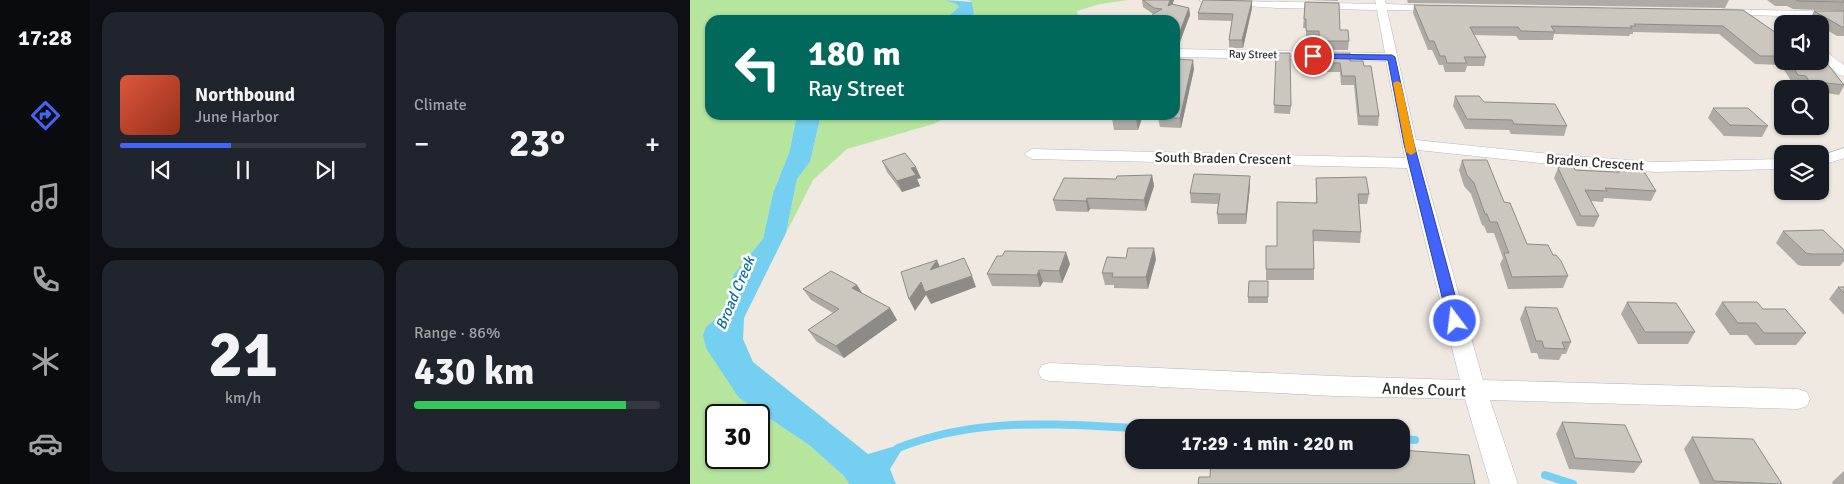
<!DOCTYPE html>
<meta charset="utf-8">
<style>
:root{--surface:#171b24;--page:#20242c;--text:#f1f3f6;--muted:#9ea1a6;--line:#363941;--accent:#4264fb}
body{margin:0;font-family:Signika,sans-serif;background:var(--page);color:var(--text);height:100vh;display:flex;flex-direction:column;font-size:19px;white-space:nowrap}
*{box-sizing:border-box;margin:0}
p{font-size:16px;color:var(--muted)}
.icon{flex:none;width:28px;height:28px;fill:none;stroke:currentColor;stroke-width:2;stroke-linecap:round;stroke-linejoin:round}
.map{position:relative;flex:1;overflow:hidden}
.details{display:flex;flex-direction:column;gap:12px;padding:12px;background:#0d0f14;width:600px}
.details>*{flex:none}
.banner{position:absolute;left:15px;top:15px;width:475px;height:105px;border-radius:15px;box-shadow:0 1px 4px #0004;background:#00695c;color:#fff;overflow:hidden}
.fabs{position:absolute;left:1084px;top:15px;display:grid;gap:10px}
.fabs a{display:grid;place-items:center;width:55px;height:55px;border-radius:10px;background:var(--surface);box-shadow:0 1px 4px #0004;font-size:25px}
.speed{position:absolute;left:15px;top:404px;display:flex;gap:10px;font-size:25px;font-weight:700;text-align:center}
.speed>*{display:grid;place-content:center;width:65px;height:65px;border-radius:50%;background:var(--surface);box-shadow:0 1px 4px #0004;line-height:1}
.speed .limit{border:2px solid #111;border-radius:8px;background:#fff;color:#111}
.pin{position:absolute;display:grid;place-items:center;width:42px;height:42px;color:#fff;margin:-21px;border:2px solid #fff;border-radius:50%;box-shadow:0 1px 5px #0007}
.me{position:absolute;width:55px;margin:-28px;rotate:345deg;stroke-linejoin:round;filter:drop-shadow(0 0 4px #0008)}
.turn{display:flex;align-items:center;gap:18px;height:105px;padding:0 20px;font-size:22px}
.turn .icon{width:65px;height:65px;stroke-width:2.5}
.turn b{display:block;font-size:35px;line-height:42px}
.big{font-size:38px;font-weight:800;line-height:1.1}
.details .card{flex:1;display:flex;flex-direction:column;justify-content:center;gap:8px;min-width:0;padding:0 18px;border-radius:15px;background:var(--page)}
.details .dial{align-items:center;gap:0}
.dial b{font-size:65px;line-height:1}
.song{display:flex;align-items:center;gap:15px}
.cover{width:60px;height:60px;border-radius:8px;background:linear-gradient(135deg,hsl(10 70% 55%),hsl(10 70% 35%))}
.played{height:5px;border-radius:2px;background:linear-gradient(90deg,var(--accent) 45%,var(--line) 45%)}
.keys{display:flex;justify-content:space-around;direction:ltr}
.heat{display:flex;justify-content:space-between;align-items:center;font-size:28px;direction:ltr}
.charge{height:8px;border-radius:4px;background:linear-gradient(90deg,#34c759 86%,var(--line) 0)}
.details .tiles{flex:1;display:grid;gap:12px;grid-template-columns:repeat(2,1fr)}
.trip{position:absolute;left:435px;top:419px;width:285px;height:50px;border-radius:15px;background:var(--surface);box-shadow:0 1px 4px #0004;font-weight:800;line-height:50px;text-align:center}
main{display:flex;flex:1;min-height:0}
.tab-bar{display:flex;flex-direction:column;width:90px;justify-content:space-around;align-items:center;background:#090b0e;color:var(--muted)}
.tab-bar .icon{width:35px;height:35px}
.tab-bar .selected{color:var(--accent)}
.tab-bar b{font-size:22px;color:var(--text)}
.map>svg:first-child{display:block}
</style>
<main>
<nav class="tab-bar">
<b>17:28</b>
<svg class="icon selected" aria-label="directions" viewBox="0 0 24 24"><path d="M12 3l9 9-9 9-9-9zM9 14v-3h6M13 9l2 2-2 2"/></svg>
<svg class="icon" aria-label="music" viewBox="0 0 24 24"><path d="M9 18V5l10-2v13"/><circle cx="6" cy="18" r="3"/><circle cx="16" cy="16" r="3"/></svg>
<svg class="icon" aria-label="phone" viewBox="0 0 24 24"><path d="M5 4h4l2 5-3 2q2 4 5 5l2-3 5 2v4C11 20 4 13 5 4z"/></svg>
<svg class="icon" aria-label="climate" viewBox="0 0 24 24"><path d="M12 3v18M4 7l16 10M4 17L20 7"/></svg>
<svg class="icon" aria-label="car" viewBox="0 0 24 24"><path d="M5 17H2v-5l4-1 3-4h7l3 4 3 1v5h-3M9 17h6M6 11h13"/><circle cx="7" cy="17" r="2"/><circle cx="17" cy="17" r="2"/></svg>
</nav>
<section class="details">
<div class="tiles">
<div class="card">
<div class="song"><i class="cover"></i><div><b>Northbound</b><p>June Harbor</p></div></div>
<div class="played"></div>
<div class="keys"><svg class="icon" aria-label="previous" viewBox="0 0 24 24"><path d="M18 5L8 12l10 7zM5 5v14"/></svg><svg class="icon" aria-label="pause" viewBox="0 0 24 24"><path d="M8 5v14M16 5v14"/></svg><svg class="icon" aria-label="next" viewBox="0 0 24 24"><path d="M6 5l10 7-10 7zM19 5v14"/></svg></div>
</div>
<div class="card"><p>Climate</p>
<div class="heat"><a>−</a><b class="big">23°</b><a>+</a></div>
</div>
<div class="card dial"><b>21</b><p>km/h</p></div>
<div class="card"><p>Range · 86%</p><b class="big">430 km</b><div class="charge"></div></div>
</div>
</section>
<div class="map">
<svg width="1154" height="484" viewBox="0 0 1154 484">
<rect width="100%" height="100%" fill="#efe9e1"/>
<!-- green -->
<path fill="#b6e59e" fill-rule="evenodd" d="M0,0H255L266,4L269,7L254,20H20V115H107L99,153L83,193L73,239L45,274L34,311L16,327L49,398L119,445L154,476L159,484H0ZM26,415H69V458H26Z
M278,0H438L410,4L387,11L389,20H277L284,14L282,2Z
M131,115H263L243,124L157,149L123,180L96,233L107,179L120,162Z"/>
<!-- water -->
<path fill="#75cff0" d="M255,0L282,2L284,14L277,20H254L269,7L266,4Z
M107,115H131L120,162L107,179L96,233L54,318L53,339L63,362L178,454L216,443L200,469L206,484H159L154,476L119,445L49,398L16,348L13,335L16,327L34,311L44,274L73,239L83,193L99,153Z"/>
<g fill="none" stroke-linecap="round" stroke-linejoin="round">
<!-- stream -->
<path stroke="#75cff0" stroke-width="8" d="M711,439L725,440
M208,448C287,417 361,424 444,428
M855,475L883,484"/>
<!-- street casing -->
<g stroke="#b4b7c1" stroke-width="1">
<path id="street" d="M509,0L686,4L685,0H695L696,4L752,6L753,8L748,11L697,10L726,140L869,155L965,162L1092,159V169L965,172L869,165L728,150L793,380L1108,389L1117,392L1120,399L1117,406L1108,409L800,400L828,484H800L775,399L644,396L360,381L352,379L348,372L352,365L360,363L644,376L770,380L717,168L342,159L334,154L342,149L715,158L696,61L485,57V49L695,53L687,10L587,8L514,3Z
M1033,9L1154,12V18L1029,14L1028,12Z
M1130,47L1154,65V76L1149,75L1130,57Z
M1154,148V158L1130,166V156Z"/>
</g>
<!-- street -->
<use href="#street" fill="#fff" fill-rule="evenodd"/>
</g>
<!-- wall -->
<path fill="#afaba4" d="M452,0H484L482,4L499,8L500,15L488,47L463,14L453,7Z
M616,0H648V1Z
M717,0H1039L1035,8L718,3Z
M1077,0H1154V11L1103,9L1097,6H1085Z
M562,1V8L553,48H539V40L542,21L508,20V13Z
M615,2L650,30L659,41L658,50H629V40H616V28H613Z
M724,5L1053,10L1092,37V61H1130L1154,85V86L1149,95L1130,92V89H1113L1111,85L1103,84L1091,65L1065,64L1029,34L943,32V34H940L939,36L864,34L863,40H829L826,36L784,35L796,57L794,66H777L775,72H755L753,65H749L742,50H738L723,13Z
M1124,11H1154V36H1147L1130,26V24H1127L1120,19Z
M586,53L601,106L600,114L584,113Z
M630,53L660,61L674,66L689,116L688,126L668,125L664,85H651L650,72H629Z
M504,69L491,128L470,127L468,118Z
M765,96L794,102L877,126L874,136L821,134L819,130L775,129L763,106Z
M1023,108L1078,126L1072,137L1034,136L1018,118Z
M453,115L448,130H424L422,119Z
M772,160L814,202L837,244L863,255L878,276L873,288L818,289L810,264L813,258L804,233H797L794,226L792,225L781,194L774,186L769,170Z
M192,161L231,178L227,179L230,186L212,192L197,172Z
M868,168L885,170L927,172L929,168L966,191L961,201L914,198L913,202L901,201L909,216L904,227L887,226L864,178Z
M462,175L464,186L456,211L400,209L398,212L366,211L363,200L426,179Z
M560,176V186L556,224H528L527,214L528,204L501,203L500,193Z
M626,178L679,194L677,204H669L671,232L670,243L623,241L624,269V280H576V246H587L626,203Z
M1093,231L1154,250V261L1150,266H1112L1108,265L1086,243Z
M312,256L380,264L372,283L353,282L350,287L302,286L297,274Z
M436,258L466,259L458,289L424,288V285H415L412,273Z
M578,281V303H558V297Z
M167,285L172,294L200,308L207,320L154,358L127,342L118,330L143,313L121,300L113,289Z
M1148,287H1154V315L1139,299Z
M937,302L1005,332L998,344H948L931,314Z
M1032,302L1073,309L1116,333L1106,345H1065L1057,335H1040L1025,314Z
M835,307L881,342L876,354H872L869,360L849,359L847,353H841L830,319Z
M872,422L952,462L944,473L879,469L866,434Z
M1002,437L1092,484H1010L994,449Z
M1154,471V484H1143L1142,482Z"/>
<!-- shaded-wall -->
<path fill="#8e8b86" d="M480,0H484L479,14L478,6Z
M562,1V8L553,48L552,40Z
M499,8L500,15L488,47L485,48V40Z
M503,60L504,69L491,128L490,118Z
M448,115H453L448,130L446,119Z
M226,167L231,178L227,179L230,186L212,192L207,181L221,168Z
M462,175L464,186L456,211L454,200Z
M560,176V186L556,224V214Z
M397,198L400,209L398,212L396,201Z
M464,248L466,259L458,289L456,277Z
M376,252L380,264L372,283L369,271Z
M247,260L252,272L240,270Z
M349,270L353,282L350,287L347,275Z
M282,276L286,287L241,304L236,295L225,311L219,299L231,282Z
M167,285L174,296L162,288Z
M200,308L207,320L154,358L146,346Z"/>
<!-- building -->
<path fill="#cbc7bf" stroke="#8e8b86" d="M453,0H480L478,6L482,4L499,8L487,39L485,40V20H460L463,14L472,9L464,8Z
M513,0L562,1L552,40H539L543,14L508,13Z
M1106,0H1154V2L1108,1Z
M615,2L649,3L650,30H658L659,41H629V31H616V19H614Z
M724,5L1053,10L1092,37V56H1070L1033,26L944,24L946,26H940L942,28L861,26L865,32L831,31L828,27H780L796,57H774L777,63H757L755,56H750L744,41H739Z
M1124,11H1154V27H1152Z
M586,53H600L601,106L584,105Z
M630,53H660V61H673L674,66H681L689,116H669L665,76H652L650,63H630Z
M1130,57L1136,62L1154,85L1119,81L1116,76L1108,75L1099,61H1130Z
M485,59L503,60L490,118H468L469,115H485Z
M765,96H789L794,102L865,104L877,126L824,124L822,120L777,119Z
M1023,108H1058L1078,126L1040,125Z
M424,115H448L446,119H422Z
M215,153L226,167L221,168L226,175L207,181L192,161Z
M772,160H797L814,202L820,203L837,244L858,245L863,255H866L871,261L878,276L822,277L814,253H819L807,222H800L797,214H795L784,183L777,175Z
M881,162L885,170L925,172H930L929,168L953,170L966,191L915,188L917,191L895,190L909,216H891L868,168Z
M504,174L560,176L556,214H527L530,194L500,193Z
M462,175L454,200L397,198L396,201L363,200L374,178L426,179L427,176Z
M676,177L679,194H668L671,232L623,230L624,269H576V246H587V202L627,203L626,178Z
M1133,230L1154,250V254H1121L1116,253L1093,231Z
M438,248H464L456,277H422L423,273H412L417,257L436,258Z
M315,251L376,252L369,271L349,270L347,275L297,274L307,256H312Z
M274,258L282,276L235,292L231,282L219,299L211,272L247,260L240,270Z
M141,271L167,285L162,288L200,308L146,346L118,330L149,309L113,289Z
M559,281H578V297H558Z
M1148,287H1154V293Z
M937,302L986,303L1005,332H955Z
M1032,302H1067L1073,309H1095L1116,333H1074L1066,323H1048Z
M835,307L867,308L881,342H872L875,349L854,348L852,341H846Z
M872,422L935,425L952,462L885,458Z
M1002,437L1063,439L1092,484L1024,481Z
M711,450L779,455L785,484H508L509,477H520L521,460H711Z"/>
<!-- route -->
<path fill="#4264fb" stroke="#2b41a3" d="M620,54L702,55L705,57L724,144L772,321L770,325H760L758,321L714,144L698,60L623,58L619,56Z"/>
<!-- slow -->
<path fill="#f59e0b" d="M707,81L711,83L726,152L721,155L716,152L703,83Z"/>
<g text-anchor="middle" stroke-width="5" stroke-linejoin="round" paint-order="stroke">
<!-- far-street labels -->
<g font-size="11" fill="#2e2e2e" stroke="#fff">
<text transform="translate(563 54) rotate(1)" y="4">Ray Street</text>
</g>
<!-- street labels -->
<g font-size="14" fill="#2e2e2e" stroke="#fff">
<text transform="translate(533 158) rotate(1)" y="5">South Braden Crescent</text>
<text transform="translate(905 162) rotate(4)" y="5">Braden Crescent</text>
</g>
<!-- water labels -->
<g font-size="15" font-style="italic" fill="#0d6fa3" stroke="#fff">
<text transform="translate(45 293) rotate(-67)" y="5">Broad Creek</text>
</g>
<!-- near-street labels -->
<g font-size="16" fill="#2e2e2e" stroke="#fff">
<text transform="translate(734 389) rotate(2)" y="6">Andes Court</text>
</g>
</g>
</svg>
<div class="fabs">
<a><svg class="icon" aria-label="sound" viewBox="0 0 24 24"><path d="M4 9h4l5-4v14l-5-4H4zM17 9q2 3 0 6"/></svg></a>
<a><svg class="icon" aria-label="search" viewBox="0 0 24 24"><circle cx="10" cy="10" r="6"/><path d="M15 15l6 6"/></svg></a>
<a><svg class="icon" aria-label="layers" viewBox="0 0 24 24"><path d="M12 4l9 5-9 5-9-5zM3 14l9 5 9-5"/></svg></a>
</div>
<div class="speed"><div class="limit">30</div></div>
<div class="pin" style="left:623px;top:56px;background:#d93025"><svg class="icon" aria-label="arrive" viewBox="0 0 24 24"><path d="M6 21V4h12l-3 4 3 4H6"/></svg></div>
<svg class="me" style="left:765px;top:321px" viewBox="-20 -20 40 40"><circle r="17" fill="#4264fb" stroke="#fff" stroke-width="3"/><path d="M0-11L8 9 0 5-8 9z" fill="#fff"/></svg>
<div class="trip">17:29 · 1 min · 220 m</div>
<div class="banner">
<div class="turn"><svg class="icon" aria-label="left" viewBox="0 0 24 24"><path d="M17 20v-9H6M10 6l-5 5 5 5"/></svg><div><b>180 m</b>Ray Street</div></div>
</div>
</div>
</main>
